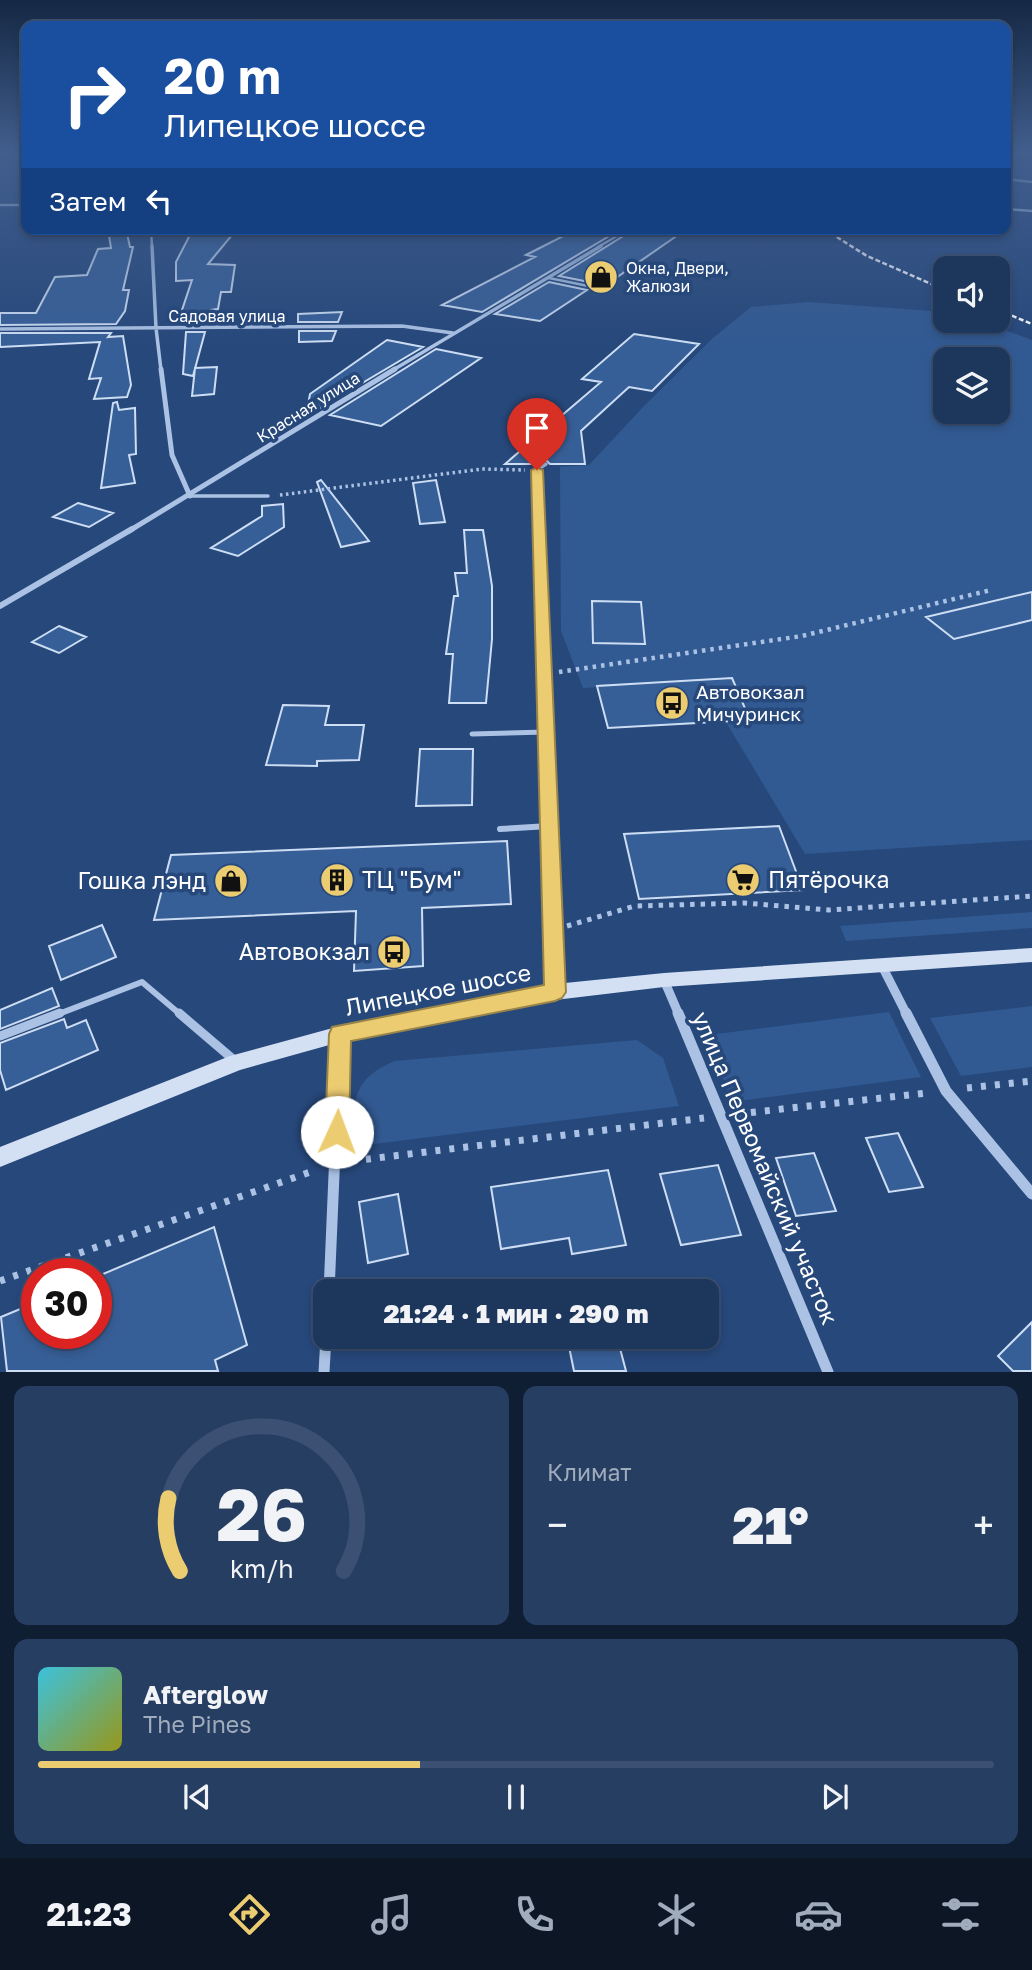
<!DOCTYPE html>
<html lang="ru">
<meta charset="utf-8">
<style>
:root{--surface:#1d365c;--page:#253e62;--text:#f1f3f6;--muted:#a0abbb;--line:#3b5072;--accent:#eccc71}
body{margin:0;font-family:"Golos Text",sans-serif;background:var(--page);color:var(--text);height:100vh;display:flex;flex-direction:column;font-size:26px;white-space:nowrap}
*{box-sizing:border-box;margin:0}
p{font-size:23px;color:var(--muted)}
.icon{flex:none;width:38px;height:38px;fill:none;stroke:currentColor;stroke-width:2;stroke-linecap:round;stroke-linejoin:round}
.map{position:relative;height:1372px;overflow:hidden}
.sheet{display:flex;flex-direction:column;gap:14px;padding:14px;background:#101e33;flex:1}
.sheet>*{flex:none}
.guide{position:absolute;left:21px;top:21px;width:990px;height:214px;border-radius:14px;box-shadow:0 4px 10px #0003,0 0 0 2px var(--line);background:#1a4fa0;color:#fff;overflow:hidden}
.controls{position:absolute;left:933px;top:256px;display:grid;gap:14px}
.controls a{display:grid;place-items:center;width:77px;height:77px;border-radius:14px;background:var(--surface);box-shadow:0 4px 10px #0003,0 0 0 2px var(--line);font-size:35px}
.speed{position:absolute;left:21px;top:1258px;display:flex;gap:14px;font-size:35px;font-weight:700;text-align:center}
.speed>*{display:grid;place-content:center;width:91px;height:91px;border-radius:50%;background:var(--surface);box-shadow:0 4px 10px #0003,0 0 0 2px var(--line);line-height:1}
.speed .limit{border:10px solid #d22;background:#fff;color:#111}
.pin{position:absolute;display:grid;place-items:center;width:60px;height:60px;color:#fff;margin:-72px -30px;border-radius:50% 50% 50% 0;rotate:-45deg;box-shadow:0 0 7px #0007}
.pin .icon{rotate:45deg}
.me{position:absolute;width:77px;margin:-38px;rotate:2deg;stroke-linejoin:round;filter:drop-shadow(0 0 5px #0008)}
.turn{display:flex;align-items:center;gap:24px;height:147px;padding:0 28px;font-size:32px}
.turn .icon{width:91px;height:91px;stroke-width:2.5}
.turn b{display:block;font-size:49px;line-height:60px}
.then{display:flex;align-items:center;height:66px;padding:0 28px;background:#0003;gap:14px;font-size:26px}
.big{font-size:52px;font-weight:800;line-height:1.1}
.sheet .widget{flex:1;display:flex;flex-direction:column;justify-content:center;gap:10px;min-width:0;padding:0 24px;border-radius:14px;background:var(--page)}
.sheet .dial{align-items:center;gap:0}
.dial svg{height:182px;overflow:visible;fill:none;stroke:var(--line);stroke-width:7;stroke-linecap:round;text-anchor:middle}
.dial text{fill:var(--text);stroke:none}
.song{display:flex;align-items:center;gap:21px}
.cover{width:84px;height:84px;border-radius:10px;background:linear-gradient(135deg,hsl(190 70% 55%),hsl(60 70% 35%))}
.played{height:7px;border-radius:4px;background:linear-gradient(90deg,var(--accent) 40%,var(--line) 40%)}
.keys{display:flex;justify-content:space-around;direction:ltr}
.heat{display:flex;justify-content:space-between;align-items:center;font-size:38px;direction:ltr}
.sheet .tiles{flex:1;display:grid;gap:14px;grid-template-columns:1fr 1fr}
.widget:last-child{grid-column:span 2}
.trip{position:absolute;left:313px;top:1279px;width:406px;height:70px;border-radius:14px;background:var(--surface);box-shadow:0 4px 10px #0003,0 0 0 2px var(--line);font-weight:800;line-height:70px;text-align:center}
.menu{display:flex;height:112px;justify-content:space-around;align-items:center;background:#0c1625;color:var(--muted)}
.menu .icon{width:49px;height:49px}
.menu .current{color:var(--accent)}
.menu b{font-size:32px;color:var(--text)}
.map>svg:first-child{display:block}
</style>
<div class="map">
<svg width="1032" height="1372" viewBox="0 0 1032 1372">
<rect width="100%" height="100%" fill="#27487b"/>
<!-- green -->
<path fill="#325a92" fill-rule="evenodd" d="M809,302L932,311L945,314V320C977,320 1003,329 1032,340V840L805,854L702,682L583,688L561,631L560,467L589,465L644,406L713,338L751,307ZM945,359H998V411H945Z
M1032,912V928L846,941L840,926Z
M1032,1006V1067L961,1076L930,1018Z
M889,1012L921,1077L731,1102L708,1035Z
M637,1040L663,1058L679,1106L350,1147C355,1103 349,1080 395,1061Z"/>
<!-- building -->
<path fill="#375f97" stroke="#cdddf3" stroke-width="2" d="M108,229H126L130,247H133L123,290H129L125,311L116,324L0,325V313H36L55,277L87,275L98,249L111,248Z
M237,229L208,264L235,265L231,292H221L218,309L211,310L208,323L178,322L192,280L176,281V262L192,231Z
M577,229H621L482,312L442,305L535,257L526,255Z
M633,230L678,235L600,289L594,283L559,276Z
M549,282L587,290L540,321L495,314Z
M342,312L338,322H298V314Z
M299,331H336L332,341L299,342Z
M186,332H205L193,376L183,374Z
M0,333H111L108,337L123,336L131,385L127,397L94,399L101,378L89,379L100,342L0,347Z
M634,334L699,344L652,391L629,387L581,431L585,464H550L546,460L538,464H505L601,382L582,379Z
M387,340L423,347L315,411L307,410L310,394Z
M436,349L481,358L381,426L330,415Z
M217,367L214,394L192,396L195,368Z
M117,402L119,410L135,408L136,454L129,455L135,483L101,488L113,403Z
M321,480L369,541L341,547L317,482Z
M436,480L445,522L420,524L413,483Z
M78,503L113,513L89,527L53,517Z
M283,504L284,527L238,556L211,548L262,516V506Z
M464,530H483L492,586V639L486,703H449L453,654H446L454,596H458L455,573H467Z
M1032,592V620L954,639L926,617Z
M592,601L641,602L645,644L593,643Z
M59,626L86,637L59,653L32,642Z
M732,678L750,720L608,728L597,686Z
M283,705L329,706L325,725H364L359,760L317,761V766L266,765Z
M420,749H473L472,805L416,806Z
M779,826L803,890L639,899L624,834Z
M507,841L511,904L422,908L423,966L354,971L356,911L154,920L171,855Z
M102,925L116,957L61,980L49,946Z
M52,988L59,1006L0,1029V1010Z
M64,1019L67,1028L86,1020L98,1050L6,1090L0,1070V1043Z
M898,1133L923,1187L889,1192L866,1138Z
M814,1153L836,1211L796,1216L776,1158Z
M718,1165L741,1235L681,1245L660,1174Z
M608,1170L626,1245L572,1254L569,1238L501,1249L491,1187Z
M398,1194L408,1254L368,1263L359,1202Z
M214,1227L247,1345L215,1360L218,1371H7L1,1317L37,1302V1334H96V1277Z
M1032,1322V1371H1013L998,1356Z
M567,1337H617L626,1371H574Z"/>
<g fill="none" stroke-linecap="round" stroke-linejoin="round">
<!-- path-far3 -->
<path stroke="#abc2e4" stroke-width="3.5" stroke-dasharray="2.5 3.5" stroke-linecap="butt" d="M280,495L482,469L525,470"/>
<!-- path-far2 -->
<path stroke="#abc2e4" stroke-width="4.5" stroke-dasharray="3.5 5" stroke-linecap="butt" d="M559,672L802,636L991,590"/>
<!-- path-far1 -->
<path stroke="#abc2e4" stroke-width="5" stroke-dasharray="4.5 6" stroke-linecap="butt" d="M567,926L635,906L744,903L829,910L1032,896"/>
<!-- path -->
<path stroke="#abc2e4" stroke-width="7" stroke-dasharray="5 9" stroke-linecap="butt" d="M967,1088L1032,1081
M737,1114L927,1093
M352,1161L704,1118
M0,1281L316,1170"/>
<!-- lane-far4 -->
<path stroke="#abc2e4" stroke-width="2.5" d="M1006,179L1032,182
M1006,209L1032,211
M549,278L593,287"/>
<!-- lane-far3 -->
<path stroke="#abc2e4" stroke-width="3.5" d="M537,470L546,464
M190,496H268"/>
<!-- lane-far2 -->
<path stroke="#abc2e4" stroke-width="5" d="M472,734L546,732"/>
<!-- lane-far1 -->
<path stroke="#abc2e4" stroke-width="6" d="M500,829L549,826
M56,1015L142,982L181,1015"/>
<!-- lane -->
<path stroke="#abc2e4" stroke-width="9" d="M179,1013L234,1060
M0,1036L60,1013"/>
<!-- street-far5 -->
<path stroke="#abc2e4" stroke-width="2.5" d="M0,205H26
M151,229L152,247
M598,247L629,229"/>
<!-- street-far4 -->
<path stroke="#abc2e4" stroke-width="3.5" d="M152,246L156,328L161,370
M0,329L402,326L453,333
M393,370L601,246"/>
<!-- street-far3 -->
<path stroke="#abc2e4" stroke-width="5" d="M161,369L172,455L190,496
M537,470L539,531
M129,531L395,369"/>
<!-- street-far2 -->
<path stroke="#abc2e4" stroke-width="6" d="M539,529L546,741
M0,606L132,529"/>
<!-- street-far1 -->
<path stroke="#abc2e4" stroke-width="9" d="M546,739L555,991
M882,966L907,1015
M664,980L679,1015"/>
<!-- street -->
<path stroke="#abc2e4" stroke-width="11" d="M678,1013L828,1372
M906,1013L946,1091L1032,1194
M329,1292L340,1034
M324,1372L326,1337"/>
<!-- secondary -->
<path fill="#d3e0f4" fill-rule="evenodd" d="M1032,948V962L664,987L555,1000L340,1042L240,1070L0,1167V1147L230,1056L340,1026L555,984L664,973Z"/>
<!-- rail -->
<path stroke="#fff" stroke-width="2.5" stroke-dasharray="5 2.5" stroke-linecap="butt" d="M824,229L867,256L945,290
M998,310L1032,324"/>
</g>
<!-- sky -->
<linearGradient id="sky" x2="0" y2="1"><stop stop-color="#152844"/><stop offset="0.44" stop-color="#415e8d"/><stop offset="1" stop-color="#415e8d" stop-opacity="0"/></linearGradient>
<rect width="1032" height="344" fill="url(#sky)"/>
<!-- route -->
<path fill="#eccc71" stroke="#998549" stroke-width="2" d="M537,467L543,470L566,992L562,998L555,1001L351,1041L349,1132L346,1140L337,1143L328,1140L325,1132L329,1034L332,1027L544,985L531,470Z"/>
<!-- icons -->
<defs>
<g id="shop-disc" transform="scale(1.75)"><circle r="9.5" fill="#eccc71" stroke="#27487b"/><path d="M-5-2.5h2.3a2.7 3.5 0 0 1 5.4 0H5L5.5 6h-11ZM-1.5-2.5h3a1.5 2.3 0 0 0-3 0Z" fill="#111"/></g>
<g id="bus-disc" transform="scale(1.75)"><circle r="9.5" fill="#eccc71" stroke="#27487b"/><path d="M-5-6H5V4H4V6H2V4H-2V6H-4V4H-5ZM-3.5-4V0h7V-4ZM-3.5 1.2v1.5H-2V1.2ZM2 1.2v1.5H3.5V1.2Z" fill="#111"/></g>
<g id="building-disc" transform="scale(1.75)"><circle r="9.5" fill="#eccc71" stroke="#27487b"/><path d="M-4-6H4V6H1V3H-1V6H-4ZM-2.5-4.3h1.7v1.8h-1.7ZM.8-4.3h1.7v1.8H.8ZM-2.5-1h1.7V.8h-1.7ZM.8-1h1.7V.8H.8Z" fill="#111"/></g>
<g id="supermarket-disc" transform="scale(1.75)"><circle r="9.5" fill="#eccc71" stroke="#27487b"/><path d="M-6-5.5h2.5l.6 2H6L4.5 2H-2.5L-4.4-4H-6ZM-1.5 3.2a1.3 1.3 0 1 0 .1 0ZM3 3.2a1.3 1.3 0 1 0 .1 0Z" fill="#111"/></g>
</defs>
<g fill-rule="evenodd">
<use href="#shop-disc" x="601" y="277"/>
<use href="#bus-disc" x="672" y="703"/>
<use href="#building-disc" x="337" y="880"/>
<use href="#supermarket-disc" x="743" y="880"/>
<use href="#shop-disc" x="231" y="881"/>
<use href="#bus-disc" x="394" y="952"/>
</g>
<g text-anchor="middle" stroke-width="7" stroke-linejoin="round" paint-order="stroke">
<!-- far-poi labels -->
<g font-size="16" fill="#fff" stroke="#27487b" text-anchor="start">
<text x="626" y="274">Окна, Двери,<tspan x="626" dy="18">Жалюзи</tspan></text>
</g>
<!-- far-street labels -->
<g font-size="16" fill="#fff" stroke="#27487b">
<text x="227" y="322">Садовая улица</text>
<text transform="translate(308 407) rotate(-32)" y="6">Красная улица</text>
</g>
<!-- poi labels -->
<g font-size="19" fill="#fff" stroke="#27487b" text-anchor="start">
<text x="696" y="699">Автовокзал<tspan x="696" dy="22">Мичуринск</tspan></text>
</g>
<!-- near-poi labels -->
<g font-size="23" fill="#fff" stroke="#27487b" text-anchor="start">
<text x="362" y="888">ТЦ "Бум"</text>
<text x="768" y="888">Пятёрочка</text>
<text x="206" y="889" text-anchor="end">Гошка лэнд</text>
<text x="370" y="960" text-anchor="end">Автовокзал</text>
</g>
<!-- near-street labels -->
<g font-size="23" fill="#fff" stroke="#27487b">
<text transform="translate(438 990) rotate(-11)" y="8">Липецкое шоссе</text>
<text transform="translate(765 1168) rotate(67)" y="8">улица Первомайский участок</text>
</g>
</g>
</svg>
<div class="controls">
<a><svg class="icon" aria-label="sound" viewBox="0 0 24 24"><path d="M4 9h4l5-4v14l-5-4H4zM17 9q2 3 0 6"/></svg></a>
<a><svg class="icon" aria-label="layers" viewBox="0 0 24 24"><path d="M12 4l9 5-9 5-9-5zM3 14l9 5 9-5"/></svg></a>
</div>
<div class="speed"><div class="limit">30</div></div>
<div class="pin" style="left:537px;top:470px;background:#d93025"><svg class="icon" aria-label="arrive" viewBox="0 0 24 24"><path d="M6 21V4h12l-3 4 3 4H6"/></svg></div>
<svg class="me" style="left:337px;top:1132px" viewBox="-20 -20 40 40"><circle r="19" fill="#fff"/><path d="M0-13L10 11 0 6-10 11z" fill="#eccc71"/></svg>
<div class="trip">21:24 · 1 мин · 290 m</div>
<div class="guide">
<div class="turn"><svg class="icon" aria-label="right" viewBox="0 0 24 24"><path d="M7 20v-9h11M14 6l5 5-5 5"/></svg><div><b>20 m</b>Липецкое шоссе</div></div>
<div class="then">Затем<svg class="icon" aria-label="left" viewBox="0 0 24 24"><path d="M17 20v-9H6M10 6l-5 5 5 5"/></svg></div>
</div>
</div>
<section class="sheet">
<div class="tiles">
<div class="widget dial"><svg viewBox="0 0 100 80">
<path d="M14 69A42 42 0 1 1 86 69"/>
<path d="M14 69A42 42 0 0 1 9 37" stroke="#eccc71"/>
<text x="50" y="56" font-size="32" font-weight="700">26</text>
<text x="50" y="72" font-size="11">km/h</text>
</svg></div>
<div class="widget"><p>Климат</p>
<div class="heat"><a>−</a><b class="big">21°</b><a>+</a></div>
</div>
<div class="widget">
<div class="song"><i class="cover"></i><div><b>Afterglow</b><p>The Pines</p></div></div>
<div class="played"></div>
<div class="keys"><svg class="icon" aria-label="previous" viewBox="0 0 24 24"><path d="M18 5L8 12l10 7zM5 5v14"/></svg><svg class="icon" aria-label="pause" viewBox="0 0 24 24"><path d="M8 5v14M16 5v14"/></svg><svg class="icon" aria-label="next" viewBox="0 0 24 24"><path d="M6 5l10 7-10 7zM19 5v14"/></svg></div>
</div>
</div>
</section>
<nav class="menu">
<b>21:23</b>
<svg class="icon current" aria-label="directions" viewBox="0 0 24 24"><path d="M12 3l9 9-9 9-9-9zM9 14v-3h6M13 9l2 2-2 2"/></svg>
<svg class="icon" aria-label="music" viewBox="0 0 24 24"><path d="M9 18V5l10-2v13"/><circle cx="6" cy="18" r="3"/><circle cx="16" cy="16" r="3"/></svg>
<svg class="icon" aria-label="phone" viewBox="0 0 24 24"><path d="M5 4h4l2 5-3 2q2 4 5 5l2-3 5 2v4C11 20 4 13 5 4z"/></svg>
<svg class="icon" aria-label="climate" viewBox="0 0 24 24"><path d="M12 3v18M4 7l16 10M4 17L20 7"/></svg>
<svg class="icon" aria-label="car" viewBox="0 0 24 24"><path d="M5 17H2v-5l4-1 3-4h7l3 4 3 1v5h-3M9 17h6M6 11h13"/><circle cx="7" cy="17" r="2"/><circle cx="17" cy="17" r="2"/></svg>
<svg class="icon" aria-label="filters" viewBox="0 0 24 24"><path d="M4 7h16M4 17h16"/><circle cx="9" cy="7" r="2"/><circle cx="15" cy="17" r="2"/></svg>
</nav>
